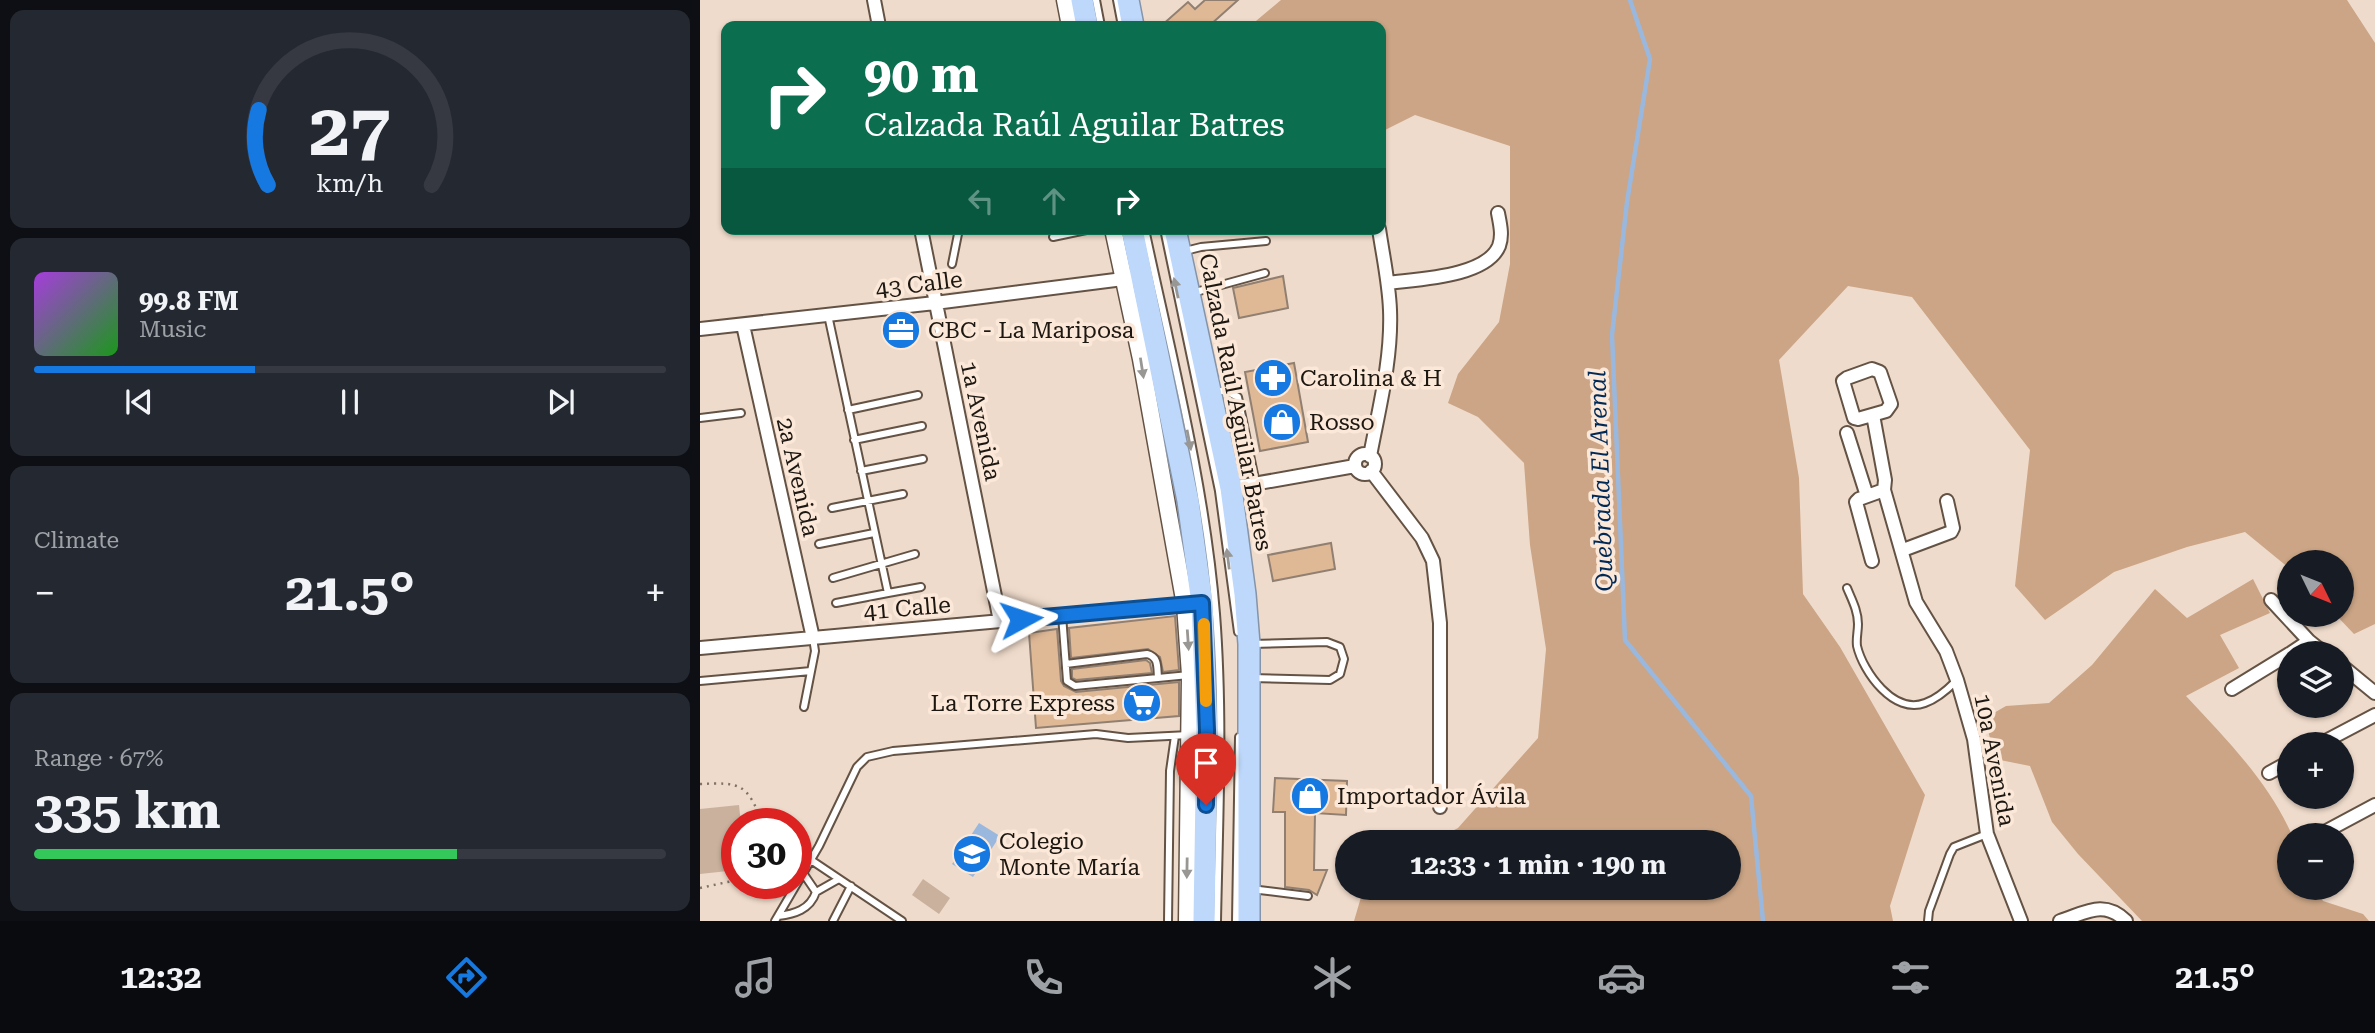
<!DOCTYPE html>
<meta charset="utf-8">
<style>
:root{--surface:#171b24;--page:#242831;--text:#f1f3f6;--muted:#9ea1a6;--line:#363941;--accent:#1579e1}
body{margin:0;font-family:"Roboto Serif",serif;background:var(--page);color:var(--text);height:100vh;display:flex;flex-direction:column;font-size:26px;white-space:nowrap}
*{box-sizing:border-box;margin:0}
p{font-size:23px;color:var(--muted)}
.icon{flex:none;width:38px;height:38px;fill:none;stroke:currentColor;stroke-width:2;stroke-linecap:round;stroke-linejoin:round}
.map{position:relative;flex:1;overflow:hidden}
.panel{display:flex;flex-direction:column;gap:10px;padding:10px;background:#0d0f14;width:700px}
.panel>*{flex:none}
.guide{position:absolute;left:21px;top:21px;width:665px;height:214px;border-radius:14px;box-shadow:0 2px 5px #0004;background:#0b6e4f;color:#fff;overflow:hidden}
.needle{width:46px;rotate:133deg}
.buttons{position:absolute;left:1577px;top:550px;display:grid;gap:14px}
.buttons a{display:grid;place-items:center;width:77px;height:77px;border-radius:50%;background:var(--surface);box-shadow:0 2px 5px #0004;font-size:35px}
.speed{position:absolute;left:21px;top:808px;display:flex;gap:14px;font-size:35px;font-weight:700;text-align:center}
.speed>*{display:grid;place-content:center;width:91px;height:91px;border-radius:50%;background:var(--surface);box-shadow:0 2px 5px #0004;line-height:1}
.speed .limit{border:10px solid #d22;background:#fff;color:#111}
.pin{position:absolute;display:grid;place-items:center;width:60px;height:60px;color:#fff;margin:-72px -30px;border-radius:50% 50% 50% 0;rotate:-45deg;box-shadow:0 0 7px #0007}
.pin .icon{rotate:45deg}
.me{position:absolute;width:77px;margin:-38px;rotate:85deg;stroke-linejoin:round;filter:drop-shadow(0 0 5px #0008)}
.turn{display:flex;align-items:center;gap:24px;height:147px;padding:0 28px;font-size:32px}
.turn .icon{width:91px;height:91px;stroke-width:2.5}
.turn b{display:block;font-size:49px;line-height:60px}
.lanes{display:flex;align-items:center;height:66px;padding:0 28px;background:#0003;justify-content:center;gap:35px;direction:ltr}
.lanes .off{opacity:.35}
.big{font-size:52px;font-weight:700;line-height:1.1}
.panel .card{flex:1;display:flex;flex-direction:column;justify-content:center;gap:10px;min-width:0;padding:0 24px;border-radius:14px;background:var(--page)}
.panel .dial{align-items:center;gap:0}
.dial svg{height:182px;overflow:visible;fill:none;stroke:var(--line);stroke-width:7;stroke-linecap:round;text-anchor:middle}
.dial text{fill:var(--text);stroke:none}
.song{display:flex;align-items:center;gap:21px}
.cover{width:84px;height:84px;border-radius:10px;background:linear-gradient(135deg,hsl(280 70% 55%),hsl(120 70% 35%))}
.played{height:7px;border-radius:4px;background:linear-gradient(90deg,var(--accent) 35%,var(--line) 35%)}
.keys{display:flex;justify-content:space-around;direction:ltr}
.heat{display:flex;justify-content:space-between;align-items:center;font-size:38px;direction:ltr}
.charge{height:10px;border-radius:5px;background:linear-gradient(90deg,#34c759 67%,var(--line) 0)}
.trip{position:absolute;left:635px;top:830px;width:406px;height:70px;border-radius:35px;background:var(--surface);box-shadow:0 2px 5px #0004;font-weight:700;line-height:70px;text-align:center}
.tab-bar{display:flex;height:112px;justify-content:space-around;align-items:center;background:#090b0e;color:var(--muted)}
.tab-bar .icon{width:49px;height:49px}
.tab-bar .active{color:var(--accent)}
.tab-bar b{font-size:32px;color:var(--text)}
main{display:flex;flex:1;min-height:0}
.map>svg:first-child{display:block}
</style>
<main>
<section class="panel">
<div class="card dial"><svg viewBox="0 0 100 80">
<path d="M14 69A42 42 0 1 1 86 69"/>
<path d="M14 69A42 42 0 0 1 10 36" stroke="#1579e1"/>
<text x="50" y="56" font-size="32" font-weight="700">27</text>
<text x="50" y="72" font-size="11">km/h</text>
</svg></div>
<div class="card">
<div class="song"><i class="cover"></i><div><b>99.8 FM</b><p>Music</p></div></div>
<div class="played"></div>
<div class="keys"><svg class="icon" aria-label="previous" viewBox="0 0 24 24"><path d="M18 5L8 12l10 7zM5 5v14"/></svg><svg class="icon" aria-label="pause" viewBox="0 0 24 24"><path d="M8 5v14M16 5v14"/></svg><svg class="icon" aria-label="next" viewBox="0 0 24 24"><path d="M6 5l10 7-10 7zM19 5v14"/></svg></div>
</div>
<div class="card"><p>Climate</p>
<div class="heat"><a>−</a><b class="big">21.5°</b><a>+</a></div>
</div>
<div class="card"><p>Range · 67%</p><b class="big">335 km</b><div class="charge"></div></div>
</section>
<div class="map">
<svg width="1675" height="921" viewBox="0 0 1675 921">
<rect width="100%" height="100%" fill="#efdbcb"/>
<!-- green -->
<path fill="#c9b19d" d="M39,805L41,824H37V870L0,874V809Z
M223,879L250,898L239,914L212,895Z"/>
<!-- forest -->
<path fill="#cba585" d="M581,0H1647L1675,43V624L1654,634L1635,614H1642V562H1589V568L1545,532L1487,547L1414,572L1345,620L1315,586L1330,450L1212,297L1148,286L1079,360L1099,478L1103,594L1140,647L1225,795L1190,906L1193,921H654L664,887H1029V842H731L758,828L838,738L846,649L830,545L824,463L778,417L748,403L758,374L799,322L810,264V146L715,115L681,132V26H550Z
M1553,579L1570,613L1520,635L1539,668L1486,696C1526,739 1568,781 1592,835H1589V887H1616L1623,901L1663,914L1669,921H1442L1378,854L1352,822L1330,766L1295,759L1285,718L1306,706L1349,703L1392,665L1455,589L1487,618Z"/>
<!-- water -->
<path fill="#9ab8de" d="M279,823L300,836L273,877L252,864Z"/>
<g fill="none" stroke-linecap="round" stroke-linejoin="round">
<!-- stream -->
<path stroke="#9ab8de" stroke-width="4.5" d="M930,0L950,59L927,202L912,335L925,640L1051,796L1063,921"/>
</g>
<!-- building -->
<path fill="#dfb896" stroke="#918071" stroke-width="2" d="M505,0H538L509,26H461L488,2L495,9Z
M583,276L588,308L539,318L533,288Z
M594,363L608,442L560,451L545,372Z
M631,543L635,569L573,581L568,555Z
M475,616L479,670L463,672L460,657L448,649L371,658L369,628Z
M357,629L361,681L364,686L376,692L479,682V716L336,728L329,633Z
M446,660L450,663L452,673L376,680L372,678V669Z
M575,778L647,781L646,815L615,813L614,870H627L617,895L609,890L585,887V812H573Z"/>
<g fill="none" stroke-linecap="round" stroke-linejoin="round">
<!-- lane casing -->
<g stroke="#645345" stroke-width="10">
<path id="lane" d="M396,0L401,26
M417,0L422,26
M445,229C472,355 506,486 516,614C524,716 519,819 517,921
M464,229L519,491L538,632
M353,237L391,229
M485,251L501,247L566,241
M252,264L259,229
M492,293L565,273
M128,315L188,593L221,587
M515,391H526L538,397L556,484
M148,410L218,395
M0,418L41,413
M154,440L222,426
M161,471L223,459
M132,508L203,494
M119,544L174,533
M133,578L215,554
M1147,588C1152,600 1158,611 1158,624C1158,632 1156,638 1157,646C1163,672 1194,715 1225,703C1237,699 1247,690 1256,681
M136,603L188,593
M362,615L367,681L375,686L489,675
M366,664L447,654C459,657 457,667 458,678
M551,678L630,680L640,674L644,659L640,647L627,642L551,644
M0,681L111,671
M104,707L115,651L113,638
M111,860L202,921
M551,889L608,896
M116,892L139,879
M78,916C94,914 110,910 116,892L103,873
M75,921L119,846L157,767L167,757L193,751L396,734L428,738L489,735
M133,921L151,886
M468,921L470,771L475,736
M536,921L539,737
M1228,921L1229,911L1250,854L1254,847L1287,834"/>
</g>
<!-- street casing -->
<g stroke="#645345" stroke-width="16">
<path id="street" d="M174,0L179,26
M221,229L300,621
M688,283C718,279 786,277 799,246C803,235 800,224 798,213
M43,325L113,638
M0,329L235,303L431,278
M1172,369L1180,372L1191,404L1186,411L1158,419L1154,418L1143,381L1147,378Z
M1173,415L1185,480L1184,490L1216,602L1246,651L1257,680L1274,739L1287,834L1321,921
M1147,433L1167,496
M655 464a10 10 0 1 1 20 0a10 10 0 1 1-20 0Z
M670,456C679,408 692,359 690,310C689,283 683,256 679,229
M671,471L722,538L733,561L740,623V807
M531,488L655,466
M1203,550L1251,532L1253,528L1247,501
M1172,561L1156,502L1159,499L1184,490
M1571,600L1609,641
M0,648L491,604
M1591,653L1609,641L1624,653
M1642,666L1675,693
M1532,689L1589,654
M1620,744L1675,715
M1569,773L1589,762
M1619,835L1675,805
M1360,921C1385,913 1404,899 1426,921"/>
</g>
<!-- secondary casing -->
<g stroke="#645345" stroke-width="19">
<path id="secondary" d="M365,0L370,26
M413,229L441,359L485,605L490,675L487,921"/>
</g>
<!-- highway casing -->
<g stroke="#8594a8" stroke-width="24">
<path id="highway" d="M382,0L387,26
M428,0L433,26
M432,229L488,501L502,603L507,730L504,921
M475,229L531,488L545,594L549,644V921"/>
</g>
<!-- path -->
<path stroke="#7f7368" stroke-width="2.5" stroke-dasharray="2 5" stroke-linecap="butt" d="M0,784C42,782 47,784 63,824
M0,888L37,880"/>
<!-- lane -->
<use href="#lane" stroke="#fff" stroke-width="6"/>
<!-- street -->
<use href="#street" stroke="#fff" stroke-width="12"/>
<!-- secondary -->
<use href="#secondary" stroke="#fff" stroke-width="16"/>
<!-- highway -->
<use href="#highway" stroke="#bdd8fa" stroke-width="21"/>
</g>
<!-- one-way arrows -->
<defs><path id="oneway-solid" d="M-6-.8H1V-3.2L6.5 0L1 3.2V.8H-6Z" transform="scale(1.75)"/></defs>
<g fill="#999794">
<use href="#oneway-solid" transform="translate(476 288) rotate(-102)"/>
<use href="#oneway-solid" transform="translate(442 368) rotate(81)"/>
<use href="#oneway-solid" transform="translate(489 440) rotate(79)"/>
<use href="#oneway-solid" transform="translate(528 559) rotate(-97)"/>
<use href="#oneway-solid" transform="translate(488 640) rotate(86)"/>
<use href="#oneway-solid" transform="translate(487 868) rotate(91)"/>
</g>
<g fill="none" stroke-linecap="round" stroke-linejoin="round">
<!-- route casing -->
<g stroke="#0e4f92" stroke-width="18">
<path id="route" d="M321,619L502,603L507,730L506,805"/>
</g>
<!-- route -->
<use href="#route" stroke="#1579e1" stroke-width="12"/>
<!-- slow -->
<path stroke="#f59e0b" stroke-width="12" d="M504,624L506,701"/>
</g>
<!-- icons -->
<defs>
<g id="office-disc" transform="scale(2.0125)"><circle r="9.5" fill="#1579e1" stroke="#fce8d8"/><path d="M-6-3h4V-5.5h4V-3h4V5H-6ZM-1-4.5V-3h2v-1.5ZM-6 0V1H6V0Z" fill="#fff"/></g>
<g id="pharmacy-disc" transform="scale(2.0125)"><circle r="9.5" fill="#1579e1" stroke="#fce8d8"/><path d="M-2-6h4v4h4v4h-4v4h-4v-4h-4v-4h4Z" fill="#fff"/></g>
<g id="shop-disc" transform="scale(2.0125)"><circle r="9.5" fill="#1579e1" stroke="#fce8d8"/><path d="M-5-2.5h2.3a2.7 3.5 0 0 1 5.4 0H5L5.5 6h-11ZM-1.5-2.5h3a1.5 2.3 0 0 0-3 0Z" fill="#fff"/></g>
<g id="supermarket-disc" transform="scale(2.0125)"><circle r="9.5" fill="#1579e1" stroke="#fce8d8"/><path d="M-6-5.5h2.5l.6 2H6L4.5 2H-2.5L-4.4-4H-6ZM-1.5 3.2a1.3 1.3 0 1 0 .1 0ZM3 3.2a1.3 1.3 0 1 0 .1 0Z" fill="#fff"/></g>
<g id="school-disc" transform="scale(2.0125)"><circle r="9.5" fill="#1579e1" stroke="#fce8d8"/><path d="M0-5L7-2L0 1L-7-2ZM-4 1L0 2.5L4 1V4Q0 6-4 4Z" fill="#fff"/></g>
</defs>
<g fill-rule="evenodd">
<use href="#office-disc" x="201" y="330"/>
<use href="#pharmacy-disc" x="573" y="378"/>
<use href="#shop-disc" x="582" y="422"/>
<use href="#supermarket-disc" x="442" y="703"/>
<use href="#shop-disc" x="610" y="796"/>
<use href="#school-disc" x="272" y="854"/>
</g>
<g text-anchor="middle" stroke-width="7" stroke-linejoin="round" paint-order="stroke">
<!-- street labels -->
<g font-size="23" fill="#1d1711" stroke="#fce8d8">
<text transform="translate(219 284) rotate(-7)" y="8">43 Calle</text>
<text transform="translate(536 402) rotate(79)" y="8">Calzada Raúl Aguilar Batres</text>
<text transform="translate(281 421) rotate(78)" y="8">1a Avenida</text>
<text transform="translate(98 477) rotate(77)" y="8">2a Avenida</text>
<text transform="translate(207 608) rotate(-5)" y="8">41 Calle</text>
<text transform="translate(1295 760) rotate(79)" y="8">10a Avenida</text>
</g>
<!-- poi labels -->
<g font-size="23" fill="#1d1711" stroke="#fce8d8" text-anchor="start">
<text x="228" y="338">CBC - La Mariposa</text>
<text x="600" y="386">Carolina &amp; H</text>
<text x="609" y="430">Rosso</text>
<text x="415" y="711" text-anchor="end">La Torre Express</text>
<text x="637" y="804">Importador Ávila</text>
<text x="299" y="849">Colegio<tspan x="299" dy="26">Monte María</tspan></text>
</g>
<!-- water labels -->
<g font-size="24" font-style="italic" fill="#002956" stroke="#fce8d8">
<text transform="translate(901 481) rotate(-92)" y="8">Quebrada El Arenal</text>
</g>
</g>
</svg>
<div class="buttons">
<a><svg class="needle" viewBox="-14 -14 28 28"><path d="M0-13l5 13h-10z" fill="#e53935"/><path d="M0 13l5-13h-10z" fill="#9ea1a6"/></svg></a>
<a><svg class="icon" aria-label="layers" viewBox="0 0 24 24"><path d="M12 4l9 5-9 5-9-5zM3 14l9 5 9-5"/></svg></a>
<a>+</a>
<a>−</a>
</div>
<div class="speed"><div class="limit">30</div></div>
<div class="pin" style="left:506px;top:805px;background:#d93025"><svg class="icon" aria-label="arrive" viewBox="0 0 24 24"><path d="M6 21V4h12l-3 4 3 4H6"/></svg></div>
<svg class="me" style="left:321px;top:619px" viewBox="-20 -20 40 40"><path d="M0-17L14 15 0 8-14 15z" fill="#1579e1" stroke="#fff" stroke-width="4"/></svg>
<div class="trip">12:33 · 1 min · 190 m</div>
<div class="guide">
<div class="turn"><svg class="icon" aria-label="right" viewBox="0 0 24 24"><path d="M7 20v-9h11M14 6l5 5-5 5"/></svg><div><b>90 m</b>Calzada Raúl Aguilar Batres</div></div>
<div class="lanes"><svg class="icon off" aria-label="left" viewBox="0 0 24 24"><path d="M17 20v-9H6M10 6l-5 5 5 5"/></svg><svg class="icon off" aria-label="ahead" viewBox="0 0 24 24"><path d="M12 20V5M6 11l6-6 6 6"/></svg><svg class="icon" aria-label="right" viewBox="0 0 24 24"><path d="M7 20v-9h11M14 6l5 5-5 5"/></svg></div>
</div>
</div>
</main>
<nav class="tab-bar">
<b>12:32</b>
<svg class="icon active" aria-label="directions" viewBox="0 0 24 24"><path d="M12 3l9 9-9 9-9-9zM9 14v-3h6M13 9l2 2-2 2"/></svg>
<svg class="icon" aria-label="music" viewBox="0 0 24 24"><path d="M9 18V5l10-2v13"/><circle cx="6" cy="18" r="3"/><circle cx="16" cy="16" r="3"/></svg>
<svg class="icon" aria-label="phone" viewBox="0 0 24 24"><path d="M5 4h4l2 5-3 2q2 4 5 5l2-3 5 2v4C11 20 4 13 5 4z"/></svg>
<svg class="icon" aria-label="climate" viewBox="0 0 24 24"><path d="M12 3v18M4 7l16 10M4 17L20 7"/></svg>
<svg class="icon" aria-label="car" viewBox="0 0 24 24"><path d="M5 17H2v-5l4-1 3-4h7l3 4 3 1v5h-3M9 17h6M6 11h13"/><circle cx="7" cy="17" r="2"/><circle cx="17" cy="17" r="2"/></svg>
<svg class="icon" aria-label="filters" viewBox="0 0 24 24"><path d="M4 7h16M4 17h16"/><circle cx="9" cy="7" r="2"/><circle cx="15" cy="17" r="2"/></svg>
<b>21.5°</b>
</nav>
